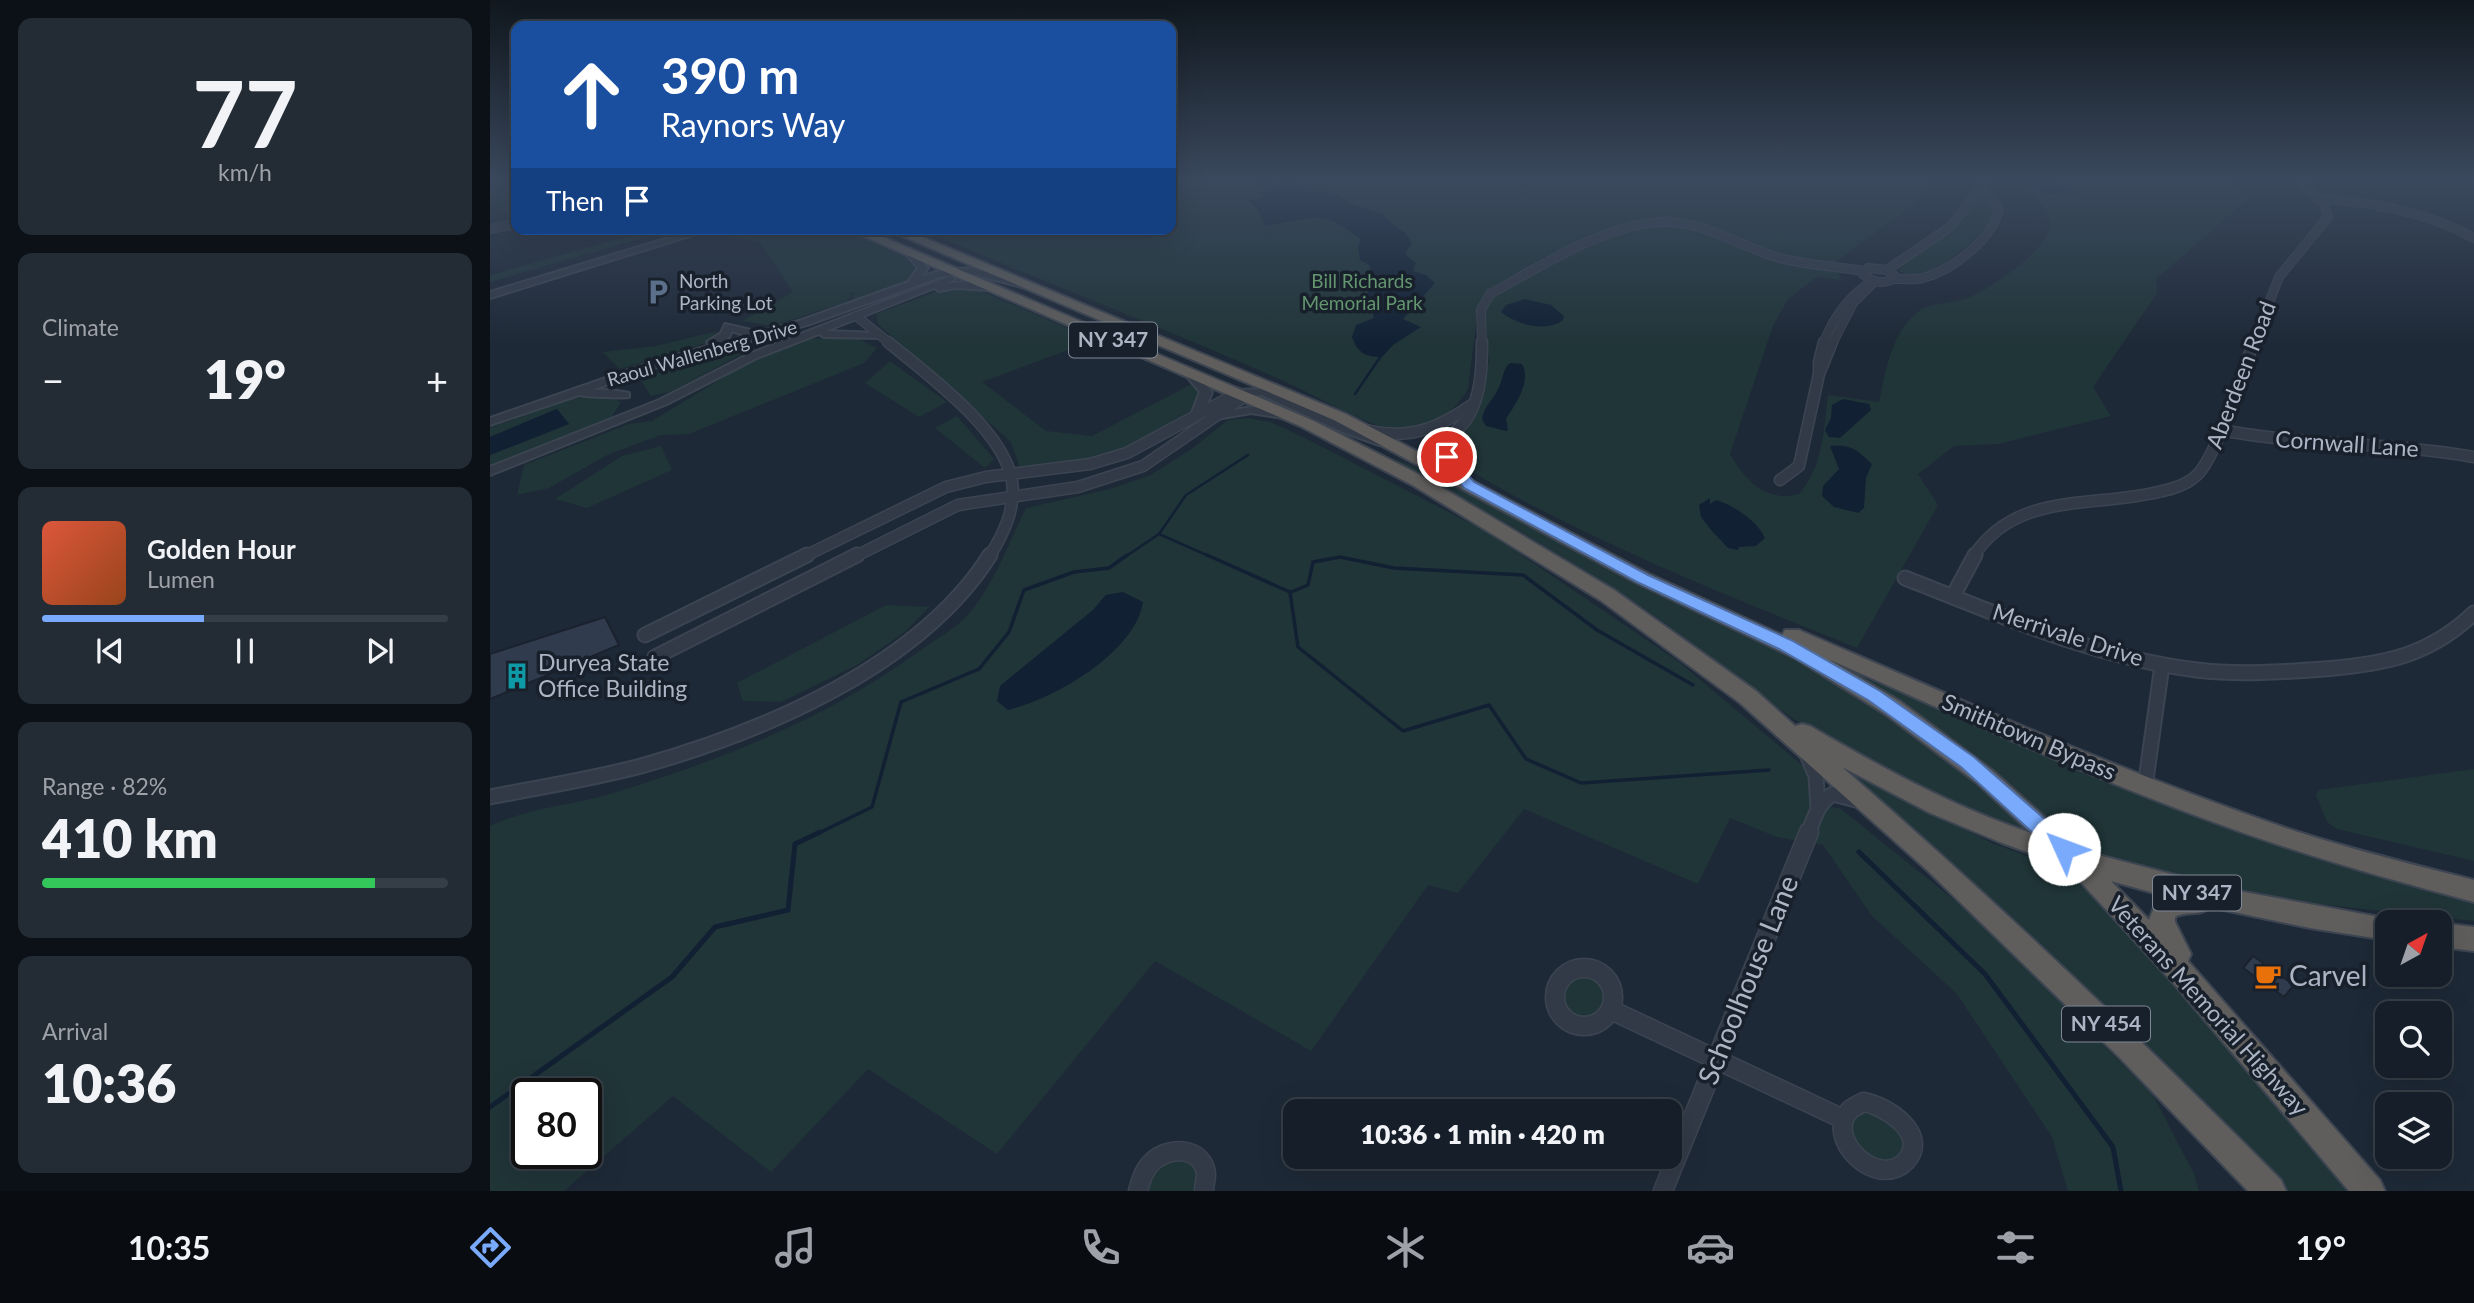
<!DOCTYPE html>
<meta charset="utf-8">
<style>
:root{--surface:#161f29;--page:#232c35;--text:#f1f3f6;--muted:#9ea2a8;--line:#353d46;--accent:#79aafc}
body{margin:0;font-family:Lato,sans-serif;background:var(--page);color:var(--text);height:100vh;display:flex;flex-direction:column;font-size:26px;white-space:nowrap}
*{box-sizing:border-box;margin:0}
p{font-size:23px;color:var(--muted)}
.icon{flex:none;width:38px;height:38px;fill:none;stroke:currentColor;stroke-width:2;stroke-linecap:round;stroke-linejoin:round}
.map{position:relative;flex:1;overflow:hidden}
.panel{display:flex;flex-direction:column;gap:18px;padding:18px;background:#0c1117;width:490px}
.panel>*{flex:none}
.hud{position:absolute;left:21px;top:21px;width:665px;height:214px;border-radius:14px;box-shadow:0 7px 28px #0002,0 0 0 2px var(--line);background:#1a4fa0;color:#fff;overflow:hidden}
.needle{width:46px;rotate:40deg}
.controls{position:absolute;left:1885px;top:910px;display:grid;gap:14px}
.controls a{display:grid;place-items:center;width:77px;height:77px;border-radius:14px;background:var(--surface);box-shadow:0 7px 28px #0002,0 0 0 2px var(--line);font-size:35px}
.speed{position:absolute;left:21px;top:1078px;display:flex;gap:14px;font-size:35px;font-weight:700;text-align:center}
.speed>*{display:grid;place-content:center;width:91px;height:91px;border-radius:50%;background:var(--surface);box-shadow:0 7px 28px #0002,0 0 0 2px var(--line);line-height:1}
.speed .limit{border:4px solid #111;border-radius:10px;background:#fff;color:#111}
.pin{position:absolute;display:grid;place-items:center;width:60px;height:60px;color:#fff;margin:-30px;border:4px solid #fff;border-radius:50%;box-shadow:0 2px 7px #0007}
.me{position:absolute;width:77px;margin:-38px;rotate:313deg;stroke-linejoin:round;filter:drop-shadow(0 0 5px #0008)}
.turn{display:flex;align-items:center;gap:24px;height:147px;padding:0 35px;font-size:32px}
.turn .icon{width:91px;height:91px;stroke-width:2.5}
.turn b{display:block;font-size:49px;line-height:60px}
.then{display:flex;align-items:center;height:66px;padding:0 35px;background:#0003;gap:14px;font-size:26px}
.big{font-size:52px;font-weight:800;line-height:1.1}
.panel .widget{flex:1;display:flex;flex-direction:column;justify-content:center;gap:10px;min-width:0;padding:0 24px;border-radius:14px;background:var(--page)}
.panel .dial{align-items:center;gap:0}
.dial b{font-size:91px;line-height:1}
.song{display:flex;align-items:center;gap:21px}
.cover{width:84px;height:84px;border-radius:10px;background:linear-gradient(135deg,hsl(10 70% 55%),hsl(20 70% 35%))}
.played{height:7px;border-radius:4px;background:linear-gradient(90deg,var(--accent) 40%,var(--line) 40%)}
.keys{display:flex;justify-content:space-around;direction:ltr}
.heat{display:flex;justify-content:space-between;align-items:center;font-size:38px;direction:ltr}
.charge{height:10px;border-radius:5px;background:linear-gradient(90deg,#34c759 82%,var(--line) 0)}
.trip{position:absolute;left:793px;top:1099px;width:399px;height:70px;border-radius:14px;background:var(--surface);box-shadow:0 7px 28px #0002,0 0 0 2px var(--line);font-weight:800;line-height:70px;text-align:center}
.tab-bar{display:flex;height:112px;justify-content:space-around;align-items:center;background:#090c10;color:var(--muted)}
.tab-bar .icon{width:49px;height:49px}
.tab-bar .active{color:var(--accent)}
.tab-bar b{font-size:32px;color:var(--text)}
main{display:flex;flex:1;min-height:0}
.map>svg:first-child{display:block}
</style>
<main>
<section class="panel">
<div class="widget dial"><b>77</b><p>km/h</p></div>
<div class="widget"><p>Climate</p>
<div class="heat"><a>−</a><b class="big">19°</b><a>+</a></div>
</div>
<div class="widget">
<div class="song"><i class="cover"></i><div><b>Golden Hour</b><p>Lumen</p></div></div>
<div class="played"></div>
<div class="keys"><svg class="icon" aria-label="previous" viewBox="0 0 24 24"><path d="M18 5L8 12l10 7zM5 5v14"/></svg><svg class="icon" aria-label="pause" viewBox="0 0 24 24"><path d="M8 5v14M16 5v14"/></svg><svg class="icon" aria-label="next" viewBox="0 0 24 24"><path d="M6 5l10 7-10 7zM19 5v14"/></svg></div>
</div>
<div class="widget"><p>Range · 82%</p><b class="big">410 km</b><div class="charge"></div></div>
<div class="widget"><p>Arrival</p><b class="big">10:36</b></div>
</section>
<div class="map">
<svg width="1984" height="1191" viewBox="0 0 1984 1191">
<rect width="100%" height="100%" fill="#1e2937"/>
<!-- green -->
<path fill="#203538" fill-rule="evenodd" d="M0,179H26V218L18,219L8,197L0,199Z
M681,179H1001L998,182L1003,179H1446C1417,217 1380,233 1345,263L1351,280L1327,277L1298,299L1283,326L1240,454C1255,480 1276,503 1309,494C1333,467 1334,429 1338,395L1389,402C1396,370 1401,332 1429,311C1440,303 1462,303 1475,299C1496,292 1557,251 1559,228C1562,213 1550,202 1540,192L1547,179H1737L1760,198L1666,279L1667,293L1603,387L1621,416L1508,444L1464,446L1428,474L1448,505L1367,648C1229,592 1090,538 962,460L960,447L978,419L999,362L994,298L988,309L978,388C969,408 939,432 915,432C888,432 825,395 798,383C677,329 552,281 430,229H681Z
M1490,197H1496L1505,209C1502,229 1451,271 1431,275C1424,277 1416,275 1409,271L1414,264L1456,235Z
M183,229L0,282V276L21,269L162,230Z
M226,229H353L427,262L426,272L416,282L361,301L365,293L360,292L358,293L363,294L356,302L282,326L252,321L303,292L270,242L222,234L220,231Z
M484,288L605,340L492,382L556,431L602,436L702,384L712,396L703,409L626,453L576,465L530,468L521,442L388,324L386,314L454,289Z
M228,331L216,343L130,369L113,352L165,346Z
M364,337L387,348L374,363L199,434L171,435L117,455L59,488L27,495L34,465L139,424L162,421L252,366L317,339Z
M258,344L263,348L180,392L161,396L150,379Z
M400,361L457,402L429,417L375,383Z
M114,394L131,402L121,418L0,466V455L79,424L66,409L0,437V428L78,400Z
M467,416L504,459L495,468L445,428Z
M758,418L780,422L809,435L999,533L1189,662L1319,771L1326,803L1351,809L1488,919L1663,1095L1704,1174L1709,1191H1578L1562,1137L1467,994L1382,916L1333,845L1287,837L1240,818L1208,884L1034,809L968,893L938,885L821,1051L665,961L507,1154L378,1069L281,1172L183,1096L74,1191H0V826C39,807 82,806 123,793C234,759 336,719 431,650C444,640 462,631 474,619C502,590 518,544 536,508L620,489L661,475L703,448L738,420ZM616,595L628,645L511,685L603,610ZM37,1094H96V1153H37Z
M171,446L182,470L97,508L65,499L132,456Z
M900,457L959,480C1104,554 1258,623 1393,713C1452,752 1506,798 1559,845C1482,812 1406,779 1333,737C1273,702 1221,656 1165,616C1081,557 989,509 900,457Z
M396,605L439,607L415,632L367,665L291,702L253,701L247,683Z
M1343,660L1500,727L1984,899V921L1754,896L1604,859L1522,785L1431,716Z
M1984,769V861L1847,829L1837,822L1826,795L1828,790Z
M1357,771L1502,843L1586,874L1777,1089L1863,1191H1796L1613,1005Z
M1072 997a23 23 0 1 1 46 0a23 23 0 1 1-46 0Z
M1378,1107L1411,1127L1415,1146L1407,1161L1389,1164L1364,1147L1359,1120Z
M679,1157L703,1161L710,1177L707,1191H655L658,1177Z"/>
<!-- water -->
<path fill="#122034" d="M1535,179H1560L1563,183L1586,192L1558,194L1527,182Z
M792,181L849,195L862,204L895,215L896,219L915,233L922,243L915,254L926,263L923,271L936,275L945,283L913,319L931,327L903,345L892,357C875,357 868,353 862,337L866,325L884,318L883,313L874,305L882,277L879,265L870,260L868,247L871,239L844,221L825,217L775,226L769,211L759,200L775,197L771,193Z
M1035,299L1061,305L1074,316L1073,320C1057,333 1025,324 1011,312L1016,305Z
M1020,363L1032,364C1042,381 1025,405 1016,419L1018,430L1016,431L996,426L992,419C994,406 1003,400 1008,389C1013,380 1012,370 1020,363Z
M1353,399L1379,404L1381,410L1350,438L1339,437L1335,430L1341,418L1342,405Z
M67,409L79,424L0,455V437Z
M1340,446C1363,444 1368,451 1382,464L1376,478L1374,508L1368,513L1344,507L1332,496L1333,486L1349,469Z
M1220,498V504L1226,500C1244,505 1268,522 1275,538L1266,546L1249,547L1248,550L1238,548L1222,531L1211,517L1209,505Z
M633,592L653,602C645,653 564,699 518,710L507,701L510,686L603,610L616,595Z"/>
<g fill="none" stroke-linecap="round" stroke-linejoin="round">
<!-- stream-far2 -->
<path stroke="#122034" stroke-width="2.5" d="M764,179L780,188
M865,394L893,353
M669,534L721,557
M635,557L669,534L696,495L758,455"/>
<!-- stream-far1 -->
<path stroke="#122034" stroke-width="3.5" d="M717,555L800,592L808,647L913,731L999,705L1036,759L1091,783L1279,770
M801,592L818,585L823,562L850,557L904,568L1033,575L1107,630L1203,685
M327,834L382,807L411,702L489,669L519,632L534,590L584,572L619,568L637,555"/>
<!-- stream -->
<path stroke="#122034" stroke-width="5" d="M1369,852L1495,974L1623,1147L1631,1191
M0,1107L182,977L225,927L298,910L305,844L330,832"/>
</g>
<!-- building -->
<path fill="#303c4e" stroke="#1a222e" stroke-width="2" d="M115,617L129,645L0,699V654Z
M1763,956L1804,985L1794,997L1753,968Z"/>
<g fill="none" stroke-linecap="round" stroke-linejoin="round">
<!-- minor-far3 casing -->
<g stroke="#3b4451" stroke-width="10">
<path id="minor-far3" d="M1828,198C1883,203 1935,211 1984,238
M0,229L26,224
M1378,268L1397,270L1406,277C1395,285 1383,283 1373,274Z
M1397,270L1460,227L1498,179
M1405,279C1414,279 1424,280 1433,278C1463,270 1502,239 1509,209L1491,187
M366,316L401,344
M992,344L991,310L1000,294C1049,267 1125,218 1182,222C1218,225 1250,245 1283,256C1311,265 1344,266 1373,271
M1333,344C1343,318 1359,295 1383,281
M1342,344L1363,303L1385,281
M1763,344L1789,277L1838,217L1834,204L1806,179"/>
</g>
<!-- minor-far2 casing -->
<g stroke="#3b4451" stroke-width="13">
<path id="minor-far2" d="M398,342C437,374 514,430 522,481C526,509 513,535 499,557
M1334,342L1329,362V374L1342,342
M1731,430C1815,446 1900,442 1984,457
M881,431C921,440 950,427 983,404
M1290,480L1309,466L1329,374
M979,485C971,475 955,462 956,448C957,435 972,428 978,417C991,395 992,368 992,342
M313,557L456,487L496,477L600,464L637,453L748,393
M364,557L468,505L588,487L653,466L755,396
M1483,557C1525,491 1603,508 1668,492C1682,489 1697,485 1707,475C1727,456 1752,372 1764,342"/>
</g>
<!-- minor-far1 casing -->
<g stroke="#3b4451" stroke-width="17">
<path id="minor-far1" d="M1415,578C1510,615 1605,658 1707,670C1749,675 1792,672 1834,669C1895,664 1939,656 1984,613
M1463,596L1485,555
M155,635L317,555
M165,657L367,555
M1317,755L1326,776L1328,809
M1655,787L1672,665
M0,797C51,787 102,779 151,766C273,732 430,666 500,555
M1318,834C1324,819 1328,802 1343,794L1366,800"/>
</g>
<!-- minor casing -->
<g stroke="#3b4451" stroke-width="21">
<path id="minor" d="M1065 997a29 29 0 1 1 58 0a29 29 0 1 1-58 0Z
M1121,1010L1353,1119
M1374,1102C1396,1106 1440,1134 1416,1161C1387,1191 1333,1137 1360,1110C1363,1107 1370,1104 1374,1102Z
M648,1191C651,1180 654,1169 663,1161C680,1146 713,1147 716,1174C716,1179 714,1186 714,1191
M1173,1191L1319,832"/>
</g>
<!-- tertiary casing -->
<g stroke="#3b4451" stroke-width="4">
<path id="tertiary" d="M208,229H222L0,298V292Z
M421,251L438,268L431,277L452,270L482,268L537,284L532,287L482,274L453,276L320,324L170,366L102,390C115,389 126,390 139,393V397C131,398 94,397 89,395L0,425V418L162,362L218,346L217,342L231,333L235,324L270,332L312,320L418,282L428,268L416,254ZM242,331L256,336L230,343L239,337Z
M460,276L465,279L456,284C469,282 491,280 503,287L498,290L466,288L449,291L444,288L336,331L390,333L395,336L394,338L334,337L329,334L267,358L177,404L0,475V467L169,400L259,354Z
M697,368L701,369L722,392L713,415L707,418L701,415L710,392L692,371Z
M774,389L861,428L893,439L895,441L889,445L853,432L772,395L748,396L742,393L748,390Z
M761,407L794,412L800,415L794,418L761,413L727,419L721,416L727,413Z"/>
</g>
<!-- trunk casing -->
<g stroke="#3d4552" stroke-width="4">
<path id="trunk" d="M357,229H374L824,421L936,478L1124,590L1266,691L1305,726L1312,724L1320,726C1391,767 1463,807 1541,833L1487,783L1395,714L1305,658L1145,582L844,420L396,229H413L856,414L1159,574L1292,635L1295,630H1309C1473,701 1636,774 1805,831C1864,850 1924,865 1984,880V902C1893,878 1803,852 1715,819C1587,772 1463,714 1338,659L1411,702L1503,771L1593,851L1743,890L1906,920L1907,922H1897V940L1820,928L1720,907C1711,917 1697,910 1685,917V922L1701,954L1698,961L1890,1180L1895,1191H1859L1685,985L1576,866L1512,843L1440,813L1352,767C1504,899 1649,1037 1791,1180L1796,1191H1758L1630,1058L1438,871L1250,703L1110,600L924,486L812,427ZM1621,881L1668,894L1675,896L1667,900L1659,920Z
M1950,923L1984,927V951L1950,947Z"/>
</g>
<!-- minor-far3 -->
<use href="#minor-far3" stroke="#323a47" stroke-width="8"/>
<!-- minor-far2 -->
<use href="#minor-far2" stroke="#323a47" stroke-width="10"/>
<!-- minor-far1 -->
<use href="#minor-far1" stroke="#323a47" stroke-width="13"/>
<!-- minor -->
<use href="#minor" stroke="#323a47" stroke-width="18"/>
<!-- tertiary -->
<use href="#tertiary" fill="#323a47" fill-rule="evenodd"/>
<!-- trunk -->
<use href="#trunk" fill="#5f5e5c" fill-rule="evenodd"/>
</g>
<!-- sky -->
<linearGradient id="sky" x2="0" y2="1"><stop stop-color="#10171e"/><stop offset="0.52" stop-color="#3b495e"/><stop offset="1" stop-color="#3b495e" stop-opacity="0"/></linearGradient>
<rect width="1984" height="345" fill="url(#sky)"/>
<!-- route -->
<path fill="#79aafc" stroke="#4f6ea4" stroke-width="2" d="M957,453L962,455L984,482L1158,575L1301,640L1390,691L1484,757L1582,843L1585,849L1582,855L1574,857L1567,855L1471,767L1378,700L1289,649L1147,582L974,488L950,457Z"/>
<!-- icons -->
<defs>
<g id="parking-bare" transform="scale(2.1)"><path d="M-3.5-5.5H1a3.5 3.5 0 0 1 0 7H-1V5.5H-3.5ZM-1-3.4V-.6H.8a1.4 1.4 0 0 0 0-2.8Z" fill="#5c6f8a" stroke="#18202b" stroke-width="2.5" paint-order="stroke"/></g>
<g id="building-bare" transform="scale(2.1)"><path d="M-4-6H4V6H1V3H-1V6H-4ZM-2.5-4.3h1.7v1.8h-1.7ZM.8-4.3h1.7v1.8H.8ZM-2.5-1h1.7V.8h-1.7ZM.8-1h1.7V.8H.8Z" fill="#0f9aa8" stroke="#18202b" stroke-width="2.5" paint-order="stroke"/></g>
<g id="cafe-bare" transform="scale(2.1)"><path d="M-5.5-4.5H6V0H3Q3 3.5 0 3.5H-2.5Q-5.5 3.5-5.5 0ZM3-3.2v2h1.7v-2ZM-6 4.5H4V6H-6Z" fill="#e8710a" stroke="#18202b" stroke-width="2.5" paint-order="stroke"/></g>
</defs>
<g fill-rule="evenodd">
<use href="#parking-bare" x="168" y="292"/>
<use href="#building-bare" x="27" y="676"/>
<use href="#cafe-bare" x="1778" y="976"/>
</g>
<g text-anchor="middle" stroke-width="7" stroke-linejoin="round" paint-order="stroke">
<!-- far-poi labels -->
<g font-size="19" fill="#acb5c4" stroke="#18202b" text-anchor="start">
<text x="189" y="288">North<tspan x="189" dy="22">Parking Lot</tspan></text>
</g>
<!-- far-park labels -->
<g font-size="19" fill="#63956f" stroke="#18202b">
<text x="872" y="288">Bill Richards<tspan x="872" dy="22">Memorial Park</tspan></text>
</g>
<!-- far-street labels -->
<g font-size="19" fill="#acb5c4" stroke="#18202b">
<text transform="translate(212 353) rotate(-16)" y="7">Raoul Wallenberg Drive</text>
</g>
<!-- shield labels -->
<g fill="#18202b" stroke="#808896" stroke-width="2">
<rect x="579" y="322.5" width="88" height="35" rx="5"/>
<rect x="1663" y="875.5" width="88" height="35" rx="5"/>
<rect x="1572" y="1006.5" width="88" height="35" rx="5"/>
</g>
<g font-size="21" font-weight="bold" fill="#acb5c4">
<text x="623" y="347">NY 347</text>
<text x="1707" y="900">NY 347</text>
<text x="1616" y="1031">NY 454</text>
</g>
<!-- street labels -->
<g font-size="23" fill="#acb5c4" stroke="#18202b">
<text transform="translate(1751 375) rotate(-69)" y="8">Aberdeen Road</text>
<text transform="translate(1857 444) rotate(4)" y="8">Cornwall Lane</text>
<text transform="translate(1578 635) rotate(18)" y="8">Merrivale Drive</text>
<text transform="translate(1539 737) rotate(23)" y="8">Smithtown Bypass</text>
<text transform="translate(1718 1006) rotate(48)" y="8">Veterans Memorial Highway</text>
</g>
<!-- poi labels -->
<g font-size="23" fill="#acb5c4" stroke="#18202b" text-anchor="start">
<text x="48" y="671">Duryea State<tspan x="48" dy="26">Office Building</tspan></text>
</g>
<!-- near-poi labels -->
<g font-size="28" fill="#acb5c4" stroke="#18202b" text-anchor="start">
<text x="1799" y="986">Carvel</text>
</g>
<!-- near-street labels -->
<g font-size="28" fill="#acb5c4" stroke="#18202b">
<text transform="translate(1258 980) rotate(-68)" y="10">Schoolhouse Lane</text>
</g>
</g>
</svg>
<div class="controls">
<a><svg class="needle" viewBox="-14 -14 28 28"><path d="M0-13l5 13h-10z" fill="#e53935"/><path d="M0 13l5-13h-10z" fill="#9ea2a8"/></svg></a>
<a><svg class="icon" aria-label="search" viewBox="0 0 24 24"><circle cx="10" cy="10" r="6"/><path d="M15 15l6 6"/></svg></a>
<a><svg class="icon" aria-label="layers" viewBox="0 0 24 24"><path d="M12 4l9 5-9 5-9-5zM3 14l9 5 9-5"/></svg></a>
</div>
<div class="speed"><div class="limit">80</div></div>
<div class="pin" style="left:957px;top:457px;background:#d93025"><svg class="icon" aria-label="arrive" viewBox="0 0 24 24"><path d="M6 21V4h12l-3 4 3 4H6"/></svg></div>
<svg class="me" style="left:1574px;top:849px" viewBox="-20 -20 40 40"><circle r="19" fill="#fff"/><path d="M0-13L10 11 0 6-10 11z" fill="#79aafc"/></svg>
<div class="trip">10:36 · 1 min · 420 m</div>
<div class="hud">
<div class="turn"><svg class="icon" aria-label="ahead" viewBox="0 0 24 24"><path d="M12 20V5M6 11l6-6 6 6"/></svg><div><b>390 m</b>Raynors Way</div></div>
<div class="then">Then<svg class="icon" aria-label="arrive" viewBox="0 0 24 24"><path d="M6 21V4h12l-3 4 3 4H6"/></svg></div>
</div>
</div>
</main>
<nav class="tab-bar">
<b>10:35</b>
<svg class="icon active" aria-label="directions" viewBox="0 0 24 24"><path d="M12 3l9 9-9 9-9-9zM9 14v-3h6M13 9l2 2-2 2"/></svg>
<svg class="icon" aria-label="music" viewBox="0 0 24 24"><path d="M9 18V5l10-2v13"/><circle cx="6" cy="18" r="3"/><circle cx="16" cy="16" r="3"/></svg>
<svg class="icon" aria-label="phone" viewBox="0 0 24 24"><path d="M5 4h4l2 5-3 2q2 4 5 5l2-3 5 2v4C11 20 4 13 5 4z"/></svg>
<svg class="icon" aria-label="climate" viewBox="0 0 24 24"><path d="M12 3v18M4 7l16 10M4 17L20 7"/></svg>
<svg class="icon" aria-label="car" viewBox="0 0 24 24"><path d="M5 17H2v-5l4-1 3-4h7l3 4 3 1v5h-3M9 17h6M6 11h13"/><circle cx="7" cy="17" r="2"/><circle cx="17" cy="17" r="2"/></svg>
<svg class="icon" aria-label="filters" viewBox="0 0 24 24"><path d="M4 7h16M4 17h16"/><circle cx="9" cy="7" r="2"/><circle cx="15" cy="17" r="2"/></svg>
<b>19°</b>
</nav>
